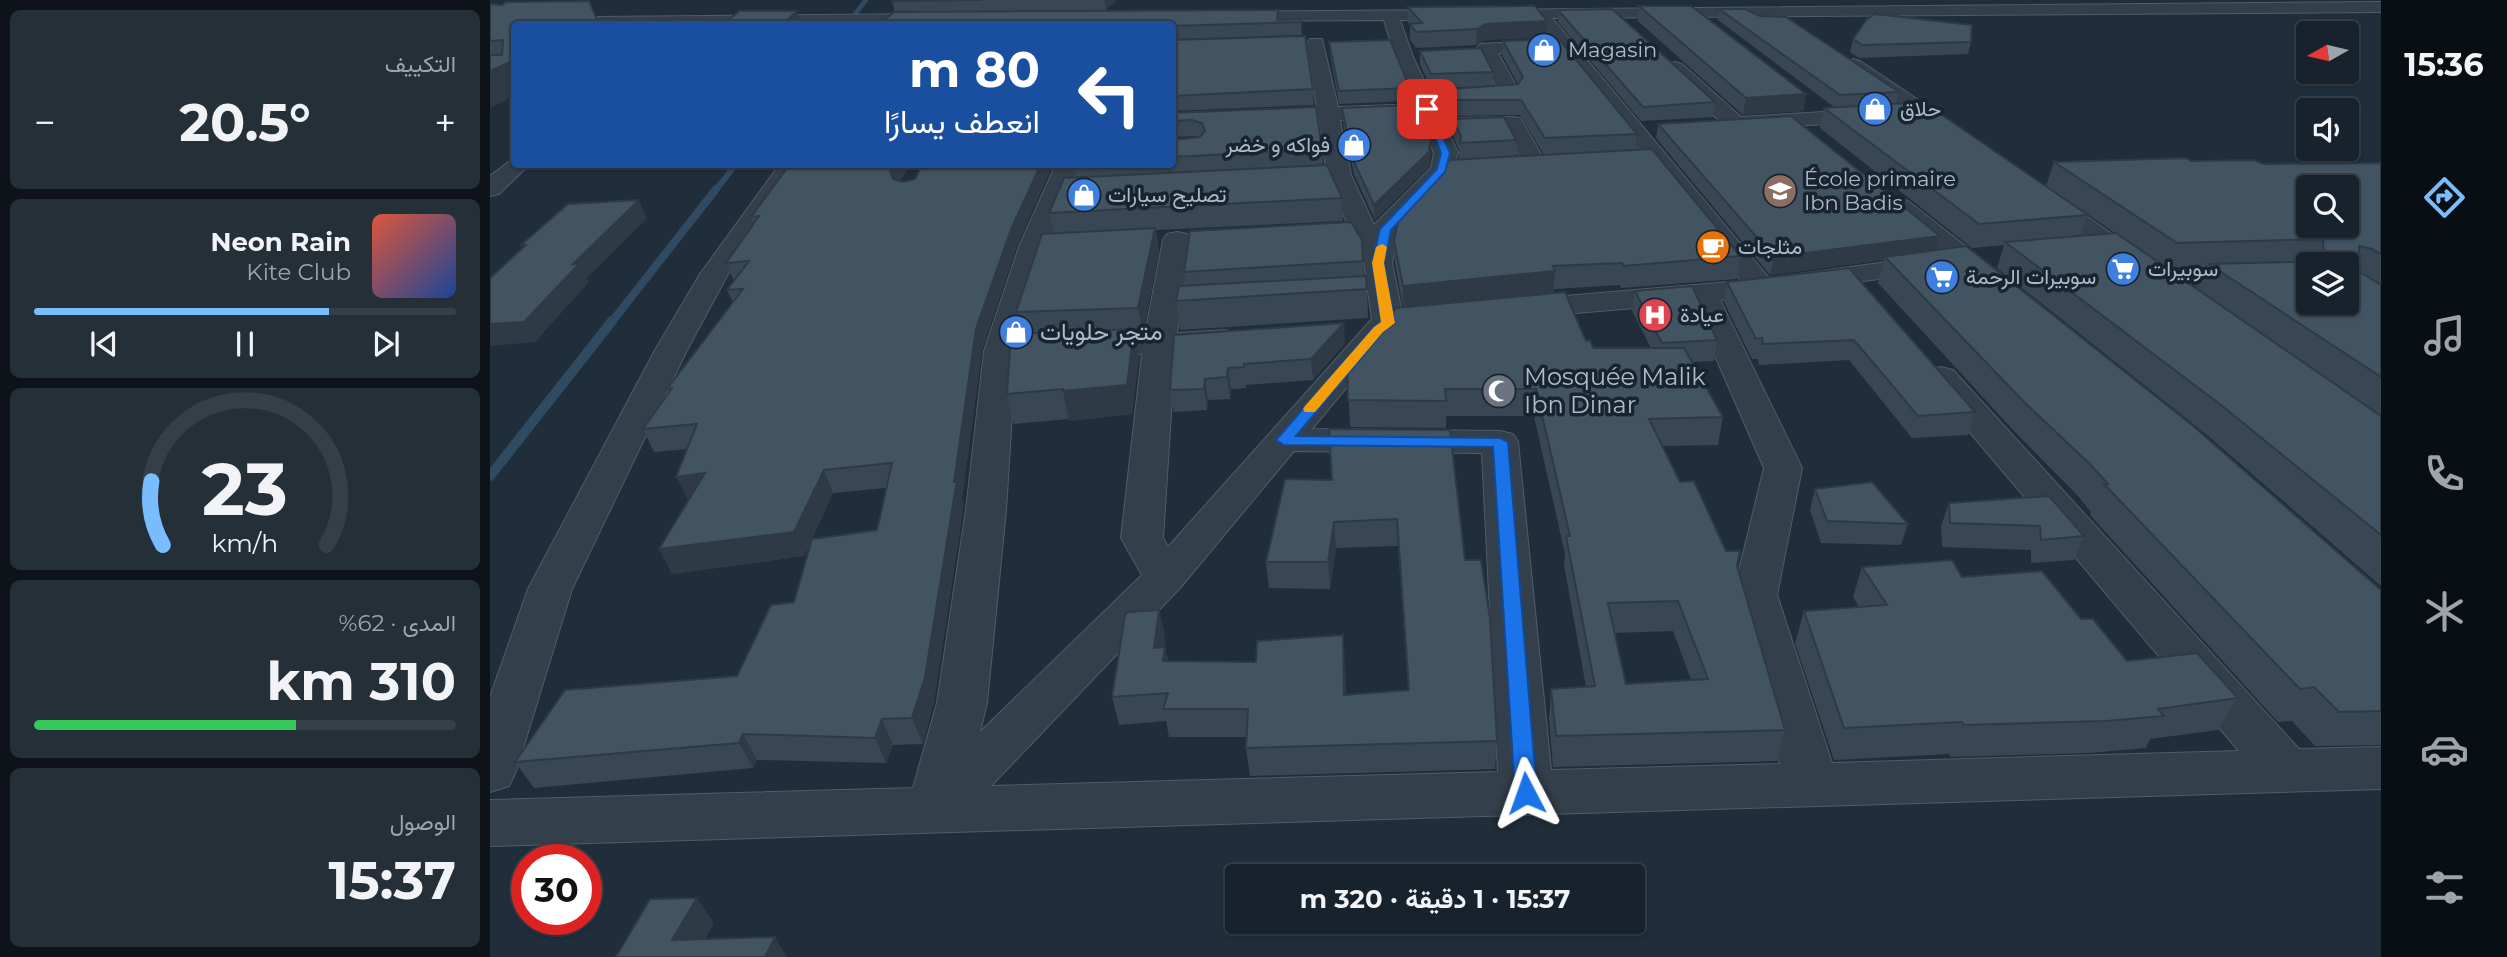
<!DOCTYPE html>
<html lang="ar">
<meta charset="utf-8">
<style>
:root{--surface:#17222c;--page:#242f38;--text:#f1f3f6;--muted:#9ea4a9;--line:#363f48;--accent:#7abdff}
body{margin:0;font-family:Montserrat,Vazirmatn,sans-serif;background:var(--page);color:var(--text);direction:rtl;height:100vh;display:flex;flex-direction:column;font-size:26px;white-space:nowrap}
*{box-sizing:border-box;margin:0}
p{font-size:23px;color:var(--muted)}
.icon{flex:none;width:38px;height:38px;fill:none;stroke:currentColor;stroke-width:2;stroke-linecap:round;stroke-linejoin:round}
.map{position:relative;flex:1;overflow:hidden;direction:ltr}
.side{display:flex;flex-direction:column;gap:10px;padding:10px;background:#0d1318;width:490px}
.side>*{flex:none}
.top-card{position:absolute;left:21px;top:21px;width:665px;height:147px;border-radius:7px;box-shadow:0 2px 5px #0004,0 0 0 2px var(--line);direction:rtl;background:#1a4fa0;color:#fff;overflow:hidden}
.needle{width:46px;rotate:262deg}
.fabs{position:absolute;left:1806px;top:21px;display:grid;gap:14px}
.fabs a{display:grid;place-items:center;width:63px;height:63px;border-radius:7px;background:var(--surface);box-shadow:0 2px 5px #0004,0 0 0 2px var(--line);font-size:35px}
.speed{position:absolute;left:21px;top:844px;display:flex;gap:14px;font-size:35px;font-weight:700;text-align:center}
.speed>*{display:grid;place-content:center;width:91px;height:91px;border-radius:50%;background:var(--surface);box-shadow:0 2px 5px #0004,0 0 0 2px var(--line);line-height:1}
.speed .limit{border:10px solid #d22;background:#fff;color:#111}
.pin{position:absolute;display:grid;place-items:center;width:60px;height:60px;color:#fff;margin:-30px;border-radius:14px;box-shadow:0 4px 10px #0006}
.me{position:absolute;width:77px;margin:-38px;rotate:356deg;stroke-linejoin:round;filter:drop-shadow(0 0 5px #0008)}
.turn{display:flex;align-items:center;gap:24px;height:147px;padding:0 21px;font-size:32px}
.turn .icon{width:91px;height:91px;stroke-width:2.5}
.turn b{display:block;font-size:49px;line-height:60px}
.big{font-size:52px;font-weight:700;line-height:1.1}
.side .tile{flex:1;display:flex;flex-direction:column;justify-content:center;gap:10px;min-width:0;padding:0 24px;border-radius:10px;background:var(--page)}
.side .dial{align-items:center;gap:0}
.dial svg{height:182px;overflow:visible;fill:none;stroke:var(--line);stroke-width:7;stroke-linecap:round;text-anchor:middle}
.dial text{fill:var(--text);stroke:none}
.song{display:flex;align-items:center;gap:21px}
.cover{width:84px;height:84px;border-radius:10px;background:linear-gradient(135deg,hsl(10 70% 55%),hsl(220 70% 35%))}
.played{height:7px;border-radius:4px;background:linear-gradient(90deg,var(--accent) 70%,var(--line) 70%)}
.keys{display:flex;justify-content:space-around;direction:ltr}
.heat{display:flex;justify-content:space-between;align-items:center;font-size:38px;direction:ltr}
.charge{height:10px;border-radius:5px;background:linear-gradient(90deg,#34c759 62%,var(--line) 0)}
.trip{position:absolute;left:735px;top:864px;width:420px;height:70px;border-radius:7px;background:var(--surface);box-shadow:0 2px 5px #0004,0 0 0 2px var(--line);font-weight:700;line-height:70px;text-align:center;direction:rtl}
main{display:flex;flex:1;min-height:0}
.dock{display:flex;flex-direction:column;width:126px;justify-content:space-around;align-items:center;background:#090e12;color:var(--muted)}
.dock .icon{width:49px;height:49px}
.dock .selected{color:var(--accent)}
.dock b{font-size:32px;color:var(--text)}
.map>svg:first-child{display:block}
</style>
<main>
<nav class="dock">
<b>15:36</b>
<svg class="icon selected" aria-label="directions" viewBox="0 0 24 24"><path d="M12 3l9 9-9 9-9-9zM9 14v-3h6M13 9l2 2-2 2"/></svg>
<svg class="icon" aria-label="music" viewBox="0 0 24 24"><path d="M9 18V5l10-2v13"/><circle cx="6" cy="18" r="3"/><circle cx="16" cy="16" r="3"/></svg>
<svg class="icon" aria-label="phone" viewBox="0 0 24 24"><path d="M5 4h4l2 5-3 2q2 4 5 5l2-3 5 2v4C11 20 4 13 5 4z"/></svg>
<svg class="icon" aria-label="climate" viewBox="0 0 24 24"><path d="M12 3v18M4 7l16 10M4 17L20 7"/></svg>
<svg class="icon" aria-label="car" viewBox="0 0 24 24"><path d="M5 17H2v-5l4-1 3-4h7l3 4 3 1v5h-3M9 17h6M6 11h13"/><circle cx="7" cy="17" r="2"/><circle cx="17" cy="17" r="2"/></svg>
<svg class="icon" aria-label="filters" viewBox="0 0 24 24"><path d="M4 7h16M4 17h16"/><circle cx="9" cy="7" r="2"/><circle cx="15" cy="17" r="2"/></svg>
</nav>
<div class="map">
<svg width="1891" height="957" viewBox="0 0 1891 957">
<rect width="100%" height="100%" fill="#1f2e3a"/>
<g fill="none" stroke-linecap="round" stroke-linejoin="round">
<!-- stream-far3 -->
<path stroke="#2f4a61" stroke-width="4.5" d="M357,24L376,0"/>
<!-- stream-far2 -->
<path stroke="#2f4a61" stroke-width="6" d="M225,191L246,164"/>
<!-- stream-far1 -->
<path stroke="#2f4a61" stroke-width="8" d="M121,323L226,189"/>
<!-- stream -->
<path stroke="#2f4a61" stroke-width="10" d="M0,476L122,321"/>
<!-- minor casing -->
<g stroke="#505d68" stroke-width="2">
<path id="minor" d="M1891,2V12L1062,18L1279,278L1442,256L1452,258L1456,264L1452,270L1442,272L1230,300L1312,468L1287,595L1342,763L1749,751L1439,384L1434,377L1439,370L1451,367L1463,370L1809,749L1891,747V789L0,846V800L423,788L447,703L476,510L494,351L529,247L566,164H590L557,247L526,351L516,510L497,703L490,732L652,575L631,538L652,354L596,357L585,354L580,347L585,340L655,334L673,240L677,234L687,232L697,234L701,240L687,333L735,330L746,333L751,340L746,347L685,352L673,538L678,547L882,319L874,263L840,183L789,185L780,183L777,178L780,173L836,168L829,120L682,126V114L827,108L817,43L820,39H832L848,107L904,105L911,107L915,111L911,115L904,117L850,120L861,175L884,225L941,168L944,153L905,57L894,20L737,21L729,16L731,12ZM1044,19L1061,40L990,44L987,48L1007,88L968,91L965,95L968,99L1027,97L1030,93L1008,53L1069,49L1251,281L1029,300L1018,303L1014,309L1018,315L1029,318L1202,303L1274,468L1243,595L1290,764L1061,770L1028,442L1023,434L1010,431L822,429L899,336L914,323L902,263L908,231L960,175L968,153L923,57L910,20ZM804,451L992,453L1008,772L501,786L690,588Z
M446,14L454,19L452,23L24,24V28H0V18Z
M1363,59L1370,61L1472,129L1475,134L1472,139H1456L1356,69L1354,65Z
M1185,62L1192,64L1251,117L1383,109L1391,110L1394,115L1391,120L1383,121L1254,129L1237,128L1178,72L1176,68L1178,64Z
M1022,117L1030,118L1033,123L1057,165L1053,170H1037L1015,130L967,132L959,130L956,125L959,120L967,118Z
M24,158V164H40L9,194L0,196V176Z
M290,164H313L238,274L196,352L82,589L26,771L19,786L0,792V697L38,589L164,352L210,274Z
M1550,187L1559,190L1659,260L1663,266L1659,272L1649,275L1639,272L1541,200L1537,195L1541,190Z
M1409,198L1418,201L1511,274L1516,280L1511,286L1501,289L1491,286L1400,211L1396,206L1400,201Z
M1818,267V285L1668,289L1658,286L1653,280L1658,274L1668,271Z"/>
</g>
<!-- minor -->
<use href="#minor" fill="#333f4a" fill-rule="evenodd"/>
</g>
<!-- wall -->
<path fill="#394754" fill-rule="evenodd" d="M403,0H626V1L616,10L437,12L789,20L811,19L812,35L682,39V24H393L392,22L405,12L402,1Z
M99,1L0,108V4L12,5Z
M1149,6L1316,94L1313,111L1253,115L1148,21Z
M918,7L1056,37L996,40L986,45L926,48L920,40V25L918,23Z
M1229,9L1409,92L1406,104L1598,215L1590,236L1625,233L1556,186L1564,162L1701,161L1773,164L1891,163V586L1717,435L1507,268L1514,245L1482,248L1330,128L1334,108L1344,107L1228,20ZM1715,267H1717L1708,289L1677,268Z
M1068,10L1225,102L1223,117L1151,121L1068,22Z
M1363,39L1481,42L1478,54L1369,58L1360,52Z
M682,40L823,89L824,105L682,111Z
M1013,41L1147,134L1145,150L1250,256L1246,279L1131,288L1130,285L1064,289V293L1103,348H1161L1142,311L1145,291L1227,340L1224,361L1202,362L1233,417L1228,445L1172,446L1190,482L1247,566L1295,730L1287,761L1063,767L1059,719L1061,689L1096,687L1074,565L1075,554L1044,416H956V428L860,427L857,363L913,308L905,263L904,241L969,159V150L962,134V119L1026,140V156L1054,155L1030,115L954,116L948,105V90L1028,84L1012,55ZM1183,631L1201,680L1136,684L1124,633Z
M839,42L920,88V101L849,104L840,54Z
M930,51L1003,72V86L941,88L930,64Z
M852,108L941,139V153L939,167L885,220L864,174L853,122Z
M682,113L832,149L833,165L852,198L853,221L666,230L669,251L653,332L645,333L649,357L642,414L579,421V419L524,424L517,394L532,334L526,312L564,234L559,213L587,177L584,164H682V140L707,137L704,136L682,137Z
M1168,124L1450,236L1446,250L1891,590V745L1825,746L1802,721L1788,722L1600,515L1601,512L1588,496L1524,431L1388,283L1394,260L1280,275L1166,138Z
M300,164H421L410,181L413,182L425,179L433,164H563L527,246L492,350L472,500L474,505L473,510L444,702L433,744L403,745L396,763L267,760L263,768L44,788L25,762L247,676L304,602L322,540L314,556L182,574L169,549L199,500L186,477L198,449L164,452L153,429L179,393L177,389L243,302L237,290L244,281L236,263L263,224L261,217ZM396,488L387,530L322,539L343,493Z
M873,261L874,276L877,289L878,318L690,330L686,301L696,286L694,272Z
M1359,268L1485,412L1478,435L1422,438L1359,360L1269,365L1268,359H1262L1234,302L1237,282Z
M684,335L855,343L823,380L756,385V388L741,389L740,399L718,400L717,410L684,412L680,390Z
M842,480L975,560L1007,741L1005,769L760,776L756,748V737H679L676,721L629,725L622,697L669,610L675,637L674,647H675L678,661L855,663L856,695L918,690L908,546L846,548L840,589L779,588L776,562Z
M1325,489L1418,524L1411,545L1331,543L1320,510Z
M1459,503L1594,536L1584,560L1541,563V550L1452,547L1451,526Z
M1372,567L1472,577L1591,619L1637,661L1748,698L1728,730L1660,739L1656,748L1599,753L1461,757L1459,754L1344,760L1305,643L1314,611L1369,607L1363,597Z"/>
<!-- shaded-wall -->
<path fill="#2e3a45" d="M615,0H626V1L616,10Z
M307,11L311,24H293Z
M1057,21L1056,37L996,40L986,45L987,29L996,24Z
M24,60V96L0,108V71Z
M1316,94L1313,111L1253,115L1256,98Z
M941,139V153L939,167L885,220L884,205Z
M404,164H421L405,189L400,171Z
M551,164H563L527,246L492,350L472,500L474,505L473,510L444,702L433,744L422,718L464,482L486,329L522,227Z
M149,200L157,218L97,278L99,282L45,342L0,346V324L83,264Z
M665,228L669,251L653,332L648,308Z
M1450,236L1445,253L1395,257L1394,260L1280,275L1284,257Z
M1065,271L1063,294L913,309V286Z
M854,323L855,343L823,380L821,359Z
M644,329L649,357L642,414L579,421L573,391Z
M738,368L741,389L740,399L737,377Z
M715,379L718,400L717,410L714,389Z
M334,470L343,493L314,556L182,574L169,549Z
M215,473L226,496L198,500L186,477Z
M844,522L846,548L840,589L838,562Z
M669,610L675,637L670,676L664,648Z
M853,635L855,663L856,723L854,695Z
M675,647L680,675L673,661Z
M392,719L403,745L396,763L385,738Z
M253,734L267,760L263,768L249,743Z
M207,898L224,923L205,957L182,940Z
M285,937L297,957H275Z"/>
<!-- building -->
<path fill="#425362" stroke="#2e3a45" stroke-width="2" fill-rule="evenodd" d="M403,0H492L402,1Z
M99,1L109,24H24V60L0,71V55H12L13,40L0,41V4L12,5L15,2Z
M1045,6L1057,21L996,24L987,29L926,32L920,24L932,23L918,7Z
M1149,6H1201L1316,94L1256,98Z
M1122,9L1225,102L1153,107L1068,10Z
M1229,9H1255L1270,16L1296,17L1409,92L1350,95Z
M788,10L787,20L811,19V22L682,26V24H396L399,22H392L404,12Z
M249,11H307L293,24H234Z
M1385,14L1482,25L1481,42L1372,45L1363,39L1377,19Z
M815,36L823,89L682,96V40Z
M1069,39L1147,134L1055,138L1031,100H954L948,90L1028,84L1033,77L1013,41Z
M900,40L920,88L849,91L839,42Z
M991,48L1003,72L941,74L930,51Z
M1433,102L1598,215L1489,224L1334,108Z
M927,105L941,139L939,152L884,205L863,160L852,108Z
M826,107L832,149L682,157V140L710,137L715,131L712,123L702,120L682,121V113Z
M1301,116L1450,236L1284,257L1168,124Z
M1014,117L1026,140L970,143L971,136L962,119Z
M1162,149L1250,256L1134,266L1132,263L1063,266L1065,271L913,286L904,241L910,211L960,160Z
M1696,158L1701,161L1764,160L1773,164L1891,163V254L1882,249L1869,246L1870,272L1891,285V377L1719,264L1831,261L1834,259L1833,239L1687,243L1564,162ZM1818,187H1857V226H1818ZM1818,264H1857V303H1818Z
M300,164H404L400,171L403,179L413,182L425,179L433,164H551L522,227L486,329L464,482H467L466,486L435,677L422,718L392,719L385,738L253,734L249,743L25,762L75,690L247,676L281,605L304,602L322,539L387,530L402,463L334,470L304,532L169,549L215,473L186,477L207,424L153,429L182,388L177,389L253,289L237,290L259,261L236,263L269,216L261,217Z
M837,165L852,198L559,213L574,178Z
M149,200L83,264L90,263L34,322L0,324V278L36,245H31L78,204Z
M861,222L872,240L873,261L694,272L700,231Z
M665,228L648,308L526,312L552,234Z
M1626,233L1891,416V535L1731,405L1515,242Z
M1476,246L1702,425L1891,590V711L1849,712L1824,687L1810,689L1614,484H1618L1601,465L1534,402L1395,257Z
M1359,268L1485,412L1428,416L1364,340L1273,344L1272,338L1266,339L1237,282Z
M876,276L877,289L686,301L689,286Z
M1202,286L1227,340L1172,343L1145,291Z
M1075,292L1096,341L1100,340L1103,348H1194L1233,417L1159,419L1190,482L1204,481L1236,551H1250L1247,566L1295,730L1066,736L1061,689L1105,686L1076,536H1080L1046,389H955L956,401L858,400L857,363L906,308ZM1188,601L1218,679L1136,684L1118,603Z
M854,323L821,359L754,364V367L738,368L737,377L715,379L714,389L680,390L684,335Z
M644,329L637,385L573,391V389L517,394L521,334Z
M839,429L960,430L975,560H991L1000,618L1007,741L756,748L758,709H673L678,693L622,697L635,615L638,612L669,610L664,648L675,647L673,661L766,662L767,641L853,635L854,695L919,690L907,519L844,522L838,562H776L795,479L842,480Z
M1382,482L1418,524L1337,521L1325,489Z
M1559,496L1594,536L1551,540L1550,526L1460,523L1459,503Z
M1462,560L1472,577L1552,571L1591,619H1603L1637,661L1707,653L1748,698L1668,709L1674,716L1616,721L1474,725L1472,722L1354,728L1314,611L1397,605L1372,567Z
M207,898L182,940L285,937L275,957H126L160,899Z"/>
<!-- route -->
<path fill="#1a73e8" stroke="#114b97" stroke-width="2" d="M934,107L941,109L960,153L955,172L901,230L894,263L905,323L893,332L806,436L1010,438L1018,442L1047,793L1043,799L1036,802L1028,799L1025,793L1003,447L794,445L786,440L884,327L891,322L882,263L890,229L947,169L951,153Z"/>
<!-- slow -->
<path fill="#f59e0b" d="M892,244L897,247L894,263L905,323L893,332L825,412H815L813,409L815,406L884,327L891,322L882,263L886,247Z"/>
<!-- icons -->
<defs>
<g id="shop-disc" transform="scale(1.75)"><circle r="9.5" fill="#3f7fe0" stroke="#18242f"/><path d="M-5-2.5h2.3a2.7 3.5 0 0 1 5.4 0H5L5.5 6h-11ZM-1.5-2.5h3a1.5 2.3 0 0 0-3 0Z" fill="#fff"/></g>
<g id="school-disc" transform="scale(1.75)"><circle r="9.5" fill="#8d6e63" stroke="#18242f"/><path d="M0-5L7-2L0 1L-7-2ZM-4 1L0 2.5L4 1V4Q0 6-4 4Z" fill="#fff"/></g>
<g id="cafe-disc" transform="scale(1.75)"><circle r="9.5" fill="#e8710a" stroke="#18242f"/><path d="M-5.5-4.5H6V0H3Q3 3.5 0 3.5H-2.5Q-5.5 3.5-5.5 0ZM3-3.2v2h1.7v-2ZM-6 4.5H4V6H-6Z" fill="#fff"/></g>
<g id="supermarket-disc" transform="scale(1.75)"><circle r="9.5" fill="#3f7fe0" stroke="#18242f"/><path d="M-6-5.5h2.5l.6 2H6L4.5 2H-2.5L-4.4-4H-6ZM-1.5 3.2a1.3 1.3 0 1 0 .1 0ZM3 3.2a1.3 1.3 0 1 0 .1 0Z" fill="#fff"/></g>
<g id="hospital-disc" transform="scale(1.75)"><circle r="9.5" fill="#e0444e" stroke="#18242f"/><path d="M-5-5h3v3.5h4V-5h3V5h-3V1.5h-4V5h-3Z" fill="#fff"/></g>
<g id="mosque-disc" transform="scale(1.75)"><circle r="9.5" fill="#6b7280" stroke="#18242f"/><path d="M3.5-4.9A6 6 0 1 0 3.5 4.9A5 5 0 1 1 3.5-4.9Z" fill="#fff"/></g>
</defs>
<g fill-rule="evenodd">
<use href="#shop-disc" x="1054" y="50"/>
<use href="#shop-disc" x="1385" y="109"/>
<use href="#shop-disc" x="864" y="145"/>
<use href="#school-disc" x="1290" y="191"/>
<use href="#shop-disc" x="594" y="195"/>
<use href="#cafe-disc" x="1223" y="247"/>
<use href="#supermarket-disc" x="1633" y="269"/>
<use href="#supermarket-disc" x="1452" y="277"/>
<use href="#hospital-disc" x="1165" y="315"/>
<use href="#shop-disc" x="526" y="332"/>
<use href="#mosque-disc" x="1009" y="391"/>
</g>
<g text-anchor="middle" stroke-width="7" stroke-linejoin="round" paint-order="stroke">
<!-- far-poi labels -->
<g font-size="21" fill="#adbac7" stroke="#18242f" text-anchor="start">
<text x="1078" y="57">Magasin</text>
<text x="1410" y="116">حلاق</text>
<text x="840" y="152" text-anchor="end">فواكه و خضر</text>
<text x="1314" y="186">École primaire<tspan x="1314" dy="24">Ibn Badis</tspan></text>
<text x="618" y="202">تصليح سيارات</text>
<text x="1248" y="254">مثلجات</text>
<text x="1658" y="276">سوبيرات</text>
<text x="1476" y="284">سوبيرات الرحمة</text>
<text x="1190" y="322">عيادة</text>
</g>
<!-- poi labels -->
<g font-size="24" fill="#adbac7" stroke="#18242f" text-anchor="start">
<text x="550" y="340">متجر حلويات</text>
<text x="1034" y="385">Mosquée Malik<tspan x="1034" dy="28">Ibn Dinar</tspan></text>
</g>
</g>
</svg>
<div class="fabs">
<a><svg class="needle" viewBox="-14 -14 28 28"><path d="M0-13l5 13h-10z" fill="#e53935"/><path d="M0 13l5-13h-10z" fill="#9ea4a9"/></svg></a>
<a><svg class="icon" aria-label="sound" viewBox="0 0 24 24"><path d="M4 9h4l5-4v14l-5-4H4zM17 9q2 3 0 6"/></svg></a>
<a><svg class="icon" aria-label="search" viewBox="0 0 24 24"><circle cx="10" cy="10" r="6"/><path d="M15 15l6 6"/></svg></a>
<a><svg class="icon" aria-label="layers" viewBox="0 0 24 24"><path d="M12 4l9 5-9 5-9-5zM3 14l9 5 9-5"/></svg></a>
</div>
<div class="speed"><div class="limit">30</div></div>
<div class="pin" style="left:937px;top:109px;background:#d93025"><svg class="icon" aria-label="arrive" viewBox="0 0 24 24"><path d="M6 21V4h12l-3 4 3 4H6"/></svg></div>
<svg class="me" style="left:1036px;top:793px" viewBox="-20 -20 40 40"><path d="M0-17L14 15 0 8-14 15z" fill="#1a73e8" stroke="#fff" stroke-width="4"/></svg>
<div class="trip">15:37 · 1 دقيقة · 320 m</div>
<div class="top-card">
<div class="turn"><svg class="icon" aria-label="left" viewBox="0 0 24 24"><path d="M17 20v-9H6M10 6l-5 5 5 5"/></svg><div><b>80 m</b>انعطف يسارًا</div></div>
</div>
</div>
<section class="side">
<div class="tile"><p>التكييف</p>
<div class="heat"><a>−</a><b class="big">20.5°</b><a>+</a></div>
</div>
<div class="tile">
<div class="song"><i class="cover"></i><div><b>Neon Rain</b><p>Kite Club</p></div></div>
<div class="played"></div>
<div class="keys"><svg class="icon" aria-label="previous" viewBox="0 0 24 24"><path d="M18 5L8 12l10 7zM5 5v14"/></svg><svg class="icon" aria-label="pause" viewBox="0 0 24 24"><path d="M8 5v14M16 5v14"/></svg><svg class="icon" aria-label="next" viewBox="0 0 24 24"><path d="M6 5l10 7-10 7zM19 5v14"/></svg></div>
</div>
<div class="tile dial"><svg viewBox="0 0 100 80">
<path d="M14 69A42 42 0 1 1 86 69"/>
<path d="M14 69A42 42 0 0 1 9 41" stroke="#7abdff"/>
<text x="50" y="56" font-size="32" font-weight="700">23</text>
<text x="50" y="72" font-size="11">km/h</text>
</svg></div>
<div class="tile"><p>المدى · 62%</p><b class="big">310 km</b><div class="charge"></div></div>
<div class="tile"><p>الوصول</p><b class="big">15:37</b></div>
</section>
</main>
